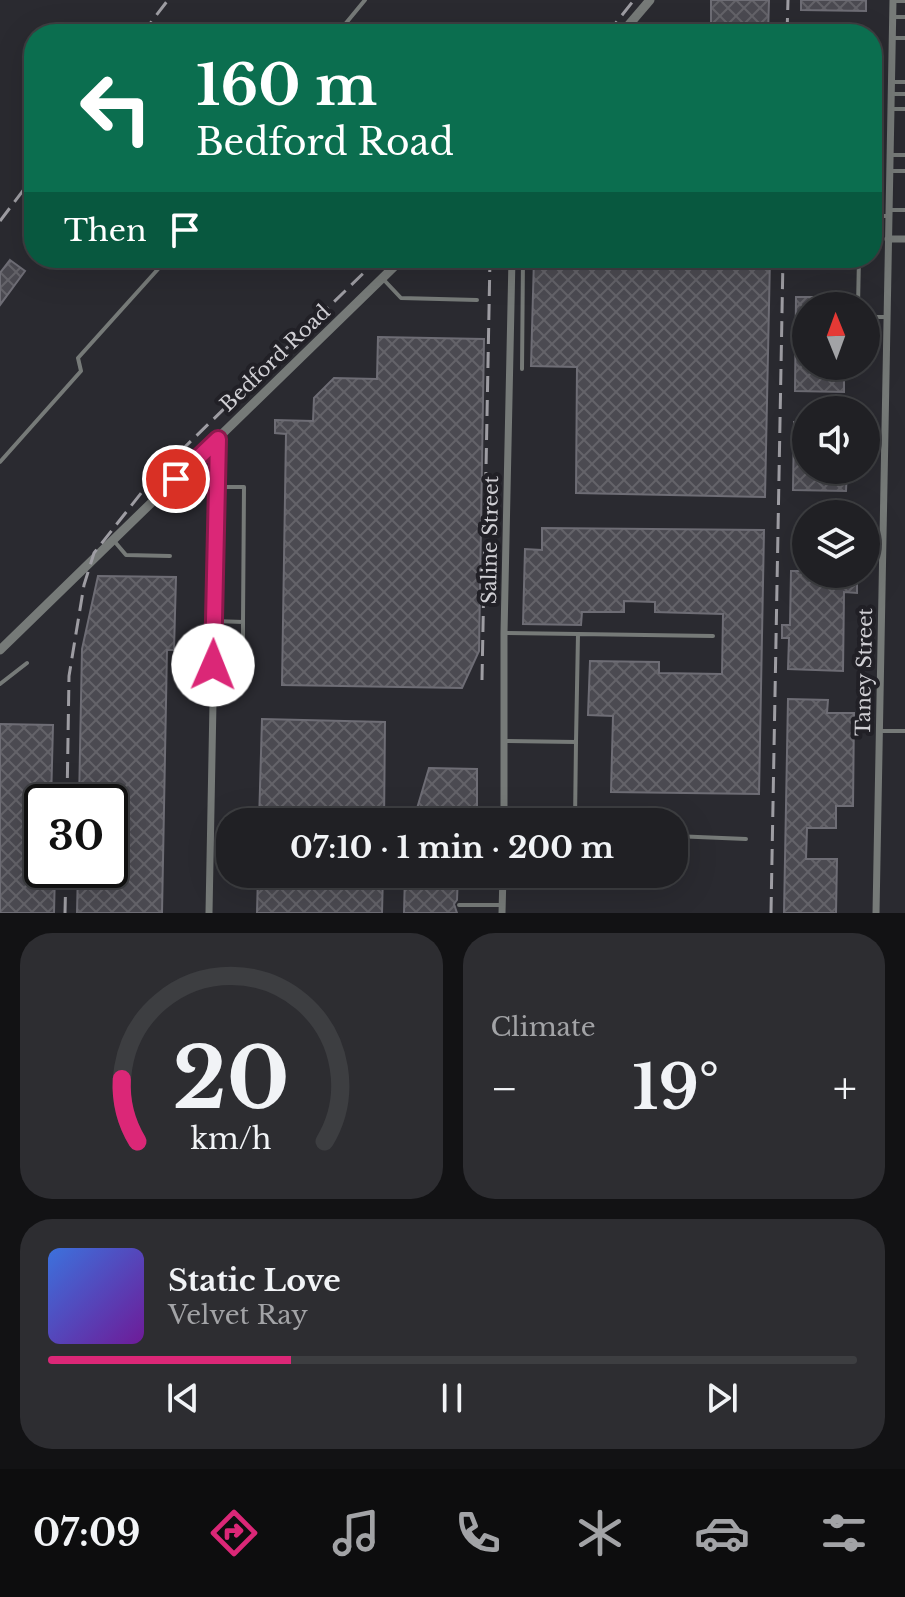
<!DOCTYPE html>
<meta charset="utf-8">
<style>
:root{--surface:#202024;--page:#2d2d31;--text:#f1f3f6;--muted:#a2a3a6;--line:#3d3e41;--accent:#db2777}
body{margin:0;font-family:"Libre Baskerville",serif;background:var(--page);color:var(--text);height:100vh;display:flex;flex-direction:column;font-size:30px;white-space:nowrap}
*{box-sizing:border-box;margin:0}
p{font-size:26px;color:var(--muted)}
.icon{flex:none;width:44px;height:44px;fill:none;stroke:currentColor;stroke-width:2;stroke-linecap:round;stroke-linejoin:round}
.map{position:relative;height:913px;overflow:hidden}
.sheet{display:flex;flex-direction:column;gap:20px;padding:20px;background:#121214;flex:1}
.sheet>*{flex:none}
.guide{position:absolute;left:24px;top:24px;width:858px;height:244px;border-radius:32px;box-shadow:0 8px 32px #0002,0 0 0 2px var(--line);background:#0b6e4f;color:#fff;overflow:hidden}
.needle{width:52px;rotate:359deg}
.fabs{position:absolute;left:792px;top:292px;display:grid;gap:16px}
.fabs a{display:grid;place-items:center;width:88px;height:88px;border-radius:50%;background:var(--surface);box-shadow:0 8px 32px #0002,0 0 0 2px var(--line);font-size:40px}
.speed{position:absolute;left:24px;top:784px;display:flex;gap:16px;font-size:40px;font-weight:700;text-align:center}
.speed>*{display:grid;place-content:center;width:104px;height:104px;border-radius:50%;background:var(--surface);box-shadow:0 8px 32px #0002,0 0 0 2px var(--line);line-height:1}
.speed .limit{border:4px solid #111;border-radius:12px;background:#fff;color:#111}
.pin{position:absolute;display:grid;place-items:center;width:68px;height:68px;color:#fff;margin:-34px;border:4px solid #fff;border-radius:50%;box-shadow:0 2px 8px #0007}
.me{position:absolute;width:88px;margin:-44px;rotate:1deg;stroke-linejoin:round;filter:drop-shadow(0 0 6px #0008)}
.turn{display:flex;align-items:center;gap:28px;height:168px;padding:0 40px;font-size:36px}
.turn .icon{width:104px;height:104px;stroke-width:2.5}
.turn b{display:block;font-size:56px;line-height:68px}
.then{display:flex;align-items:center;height:76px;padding:0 40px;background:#0003;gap:16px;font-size:30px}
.big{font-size:60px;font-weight:700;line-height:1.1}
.sheet .card{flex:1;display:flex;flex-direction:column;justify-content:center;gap:12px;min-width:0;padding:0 28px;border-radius:32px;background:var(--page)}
.sheet .dial{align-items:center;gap:0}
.dial svg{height:208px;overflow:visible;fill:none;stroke:var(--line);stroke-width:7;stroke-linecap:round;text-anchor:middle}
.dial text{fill:var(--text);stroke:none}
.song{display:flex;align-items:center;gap:24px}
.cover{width:96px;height:96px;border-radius:12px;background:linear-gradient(135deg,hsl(220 70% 55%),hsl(280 70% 35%))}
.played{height:8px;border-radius:4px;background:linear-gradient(90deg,var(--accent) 30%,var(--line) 30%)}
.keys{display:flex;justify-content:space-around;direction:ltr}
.heat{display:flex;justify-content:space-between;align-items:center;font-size:44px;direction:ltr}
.sheet .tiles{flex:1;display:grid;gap:20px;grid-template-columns:1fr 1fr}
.card:last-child{grid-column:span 2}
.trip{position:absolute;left:216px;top:808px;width:472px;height:80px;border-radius:32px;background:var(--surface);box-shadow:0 8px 32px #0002,0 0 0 2px var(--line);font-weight:700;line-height:80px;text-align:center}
.tabs{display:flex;height:128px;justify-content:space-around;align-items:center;background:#0d0d0e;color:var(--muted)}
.tabs .icon{width:56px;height:56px}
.tabs .current{color:var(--accent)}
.tabs b{font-size:36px;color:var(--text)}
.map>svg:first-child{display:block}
</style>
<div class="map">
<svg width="905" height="913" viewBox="0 0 905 913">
<defs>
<pattern id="building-cross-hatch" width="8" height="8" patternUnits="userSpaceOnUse" patternTransform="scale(2)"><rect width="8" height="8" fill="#4b4a51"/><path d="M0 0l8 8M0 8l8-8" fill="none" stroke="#646369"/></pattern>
</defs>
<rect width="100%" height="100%" fill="#2a2a30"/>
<!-- building -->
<path fill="url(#building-cross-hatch)" stroke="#6e6d75" stroke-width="2" d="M711,0H769L768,34H711Z
M801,0H866V11L801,10Z
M534,258H770L765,497L576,493L577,367L531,366Z
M10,260L25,271L0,305V273Z
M796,297H845V306H806V366H844V392L795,391Z
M378,337L484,339L479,651L462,688L282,685L286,434L275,433V420L313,421L314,398L334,378L377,379Z
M794,422H806V470H847L846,491L793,490Z
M542,528L764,530L759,794L611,792L613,716L588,715L590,661L659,662V673L722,674L723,614L655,612V602L624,601V612H582L581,625L523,624L525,549L542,550Z
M791,571H806V574H857V593L844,592L843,671L788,669L789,638H782V625H790Z
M98,576L176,577L174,650H167L162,913H77L78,870H110V802H79L82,649Z
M788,699L828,700L827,713H854L853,806H836V828H807L806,859H837L836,913H784Z
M262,719L385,722L384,822H259Z
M0,724L53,725L51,802H42V870H55L54,913H0Z
M429,768L477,769V822H413Z
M258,874H383L382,913H257Z
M405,874H458L457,900L454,904L457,913H404Z"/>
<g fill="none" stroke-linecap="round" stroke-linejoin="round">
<!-- service -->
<path stroke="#767a78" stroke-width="4" d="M893,1H905
M893,17H905
M337,34L365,0
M892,38H905
M892,82H905
M891,94H905
M891,109H905
M890,155H905
M890,171H905
M889,210H905
M872,216H889
M384,280L401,298L477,300
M858,306L859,258
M866,317H887
M522,369L523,258
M0,462L81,371L78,358L168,258
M115,542L126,555L170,556
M214,621L243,622L244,487H218
M504,633L578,634L576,742L505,741
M578,634L713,636
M0,684L27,663
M213,687H243V622
M879,731H905
M575,822L576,742
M674,836L746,839
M459,905H502"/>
<!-- minor -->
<path stroke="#767a78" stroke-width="7" d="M888,239H905
M504,822V633L512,258
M209,913L218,439
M502,913L503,874
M876,913L893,0"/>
<!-- tertiary -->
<path stroke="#767a78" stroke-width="9" d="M621,34L650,0
M0,650L403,258"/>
<!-- rail -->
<path stroke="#9e9da3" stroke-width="3" stroke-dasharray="16 8" stroke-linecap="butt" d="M142,34L168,0
M607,34L634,0
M787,34L788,0
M0,221L34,176
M482,680L490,258
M67,802L69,676L84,585L94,553L153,478L379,258
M65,913L66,870
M771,913L783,258"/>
</g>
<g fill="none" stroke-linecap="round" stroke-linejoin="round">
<!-- route casing -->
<g stroke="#8e194d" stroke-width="20">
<path id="route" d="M176,479L218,439L213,665"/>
</g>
<!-- route -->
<use href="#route" stroke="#db2777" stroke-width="14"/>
</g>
<g text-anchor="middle" stroke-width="8" stroke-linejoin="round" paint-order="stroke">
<!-- street labels -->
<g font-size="20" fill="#d1d0d5" stroke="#212026">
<text transform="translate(275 358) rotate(-44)" y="7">Bedford Road</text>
<text transform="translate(490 540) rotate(-89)" y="7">Saline Street</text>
<text transform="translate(864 672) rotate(-89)" y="7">Taney Street</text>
</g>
</g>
</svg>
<div class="fabs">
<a><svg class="needle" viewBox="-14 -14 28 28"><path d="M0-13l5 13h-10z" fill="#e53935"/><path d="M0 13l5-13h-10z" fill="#a2a3a6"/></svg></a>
<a><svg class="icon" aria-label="sound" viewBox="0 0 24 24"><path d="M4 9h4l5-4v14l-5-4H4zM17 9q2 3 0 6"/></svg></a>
<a><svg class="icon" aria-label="layers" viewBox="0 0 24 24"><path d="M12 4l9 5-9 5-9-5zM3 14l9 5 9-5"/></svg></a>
</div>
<div class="speed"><div class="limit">30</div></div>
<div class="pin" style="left:176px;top:479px;background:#d93025"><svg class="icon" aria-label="arrive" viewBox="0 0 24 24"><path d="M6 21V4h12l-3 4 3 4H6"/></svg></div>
<svg class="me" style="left:213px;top:665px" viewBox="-20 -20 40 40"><circle r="19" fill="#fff"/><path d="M0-13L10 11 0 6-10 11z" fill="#db2777"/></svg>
<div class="trip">07:10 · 1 min · 200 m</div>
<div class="guide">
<div class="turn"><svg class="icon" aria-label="left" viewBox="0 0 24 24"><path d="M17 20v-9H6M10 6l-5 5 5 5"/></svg><div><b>160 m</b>Bedford Road</div></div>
<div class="then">Then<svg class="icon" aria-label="arrive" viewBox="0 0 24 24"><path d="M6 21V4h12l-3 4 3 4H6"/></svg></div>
</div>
</div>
<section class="sheet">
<div class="tiles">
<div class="card dial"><svg viewBox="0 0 100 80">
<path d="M14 69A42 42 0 1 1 86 69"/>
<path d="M14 69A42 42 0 0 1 8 45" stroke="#db2777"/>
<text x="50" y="56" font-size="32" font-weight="700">20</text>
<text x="50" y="72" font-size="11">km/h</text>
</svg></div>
<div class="card"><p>Climate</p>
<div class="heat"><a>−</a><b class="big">19°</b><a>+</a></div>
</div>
<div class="card">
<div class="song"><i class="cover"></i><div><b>Static Love</b><p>Velvet Ray</p></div></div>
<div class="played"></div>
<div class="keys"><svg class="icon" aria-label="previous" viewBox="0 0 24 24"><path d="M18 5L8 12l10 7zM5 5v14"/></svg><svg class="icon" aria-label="pause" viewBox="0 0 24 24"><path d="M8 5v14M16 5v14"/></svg><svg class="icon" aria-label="next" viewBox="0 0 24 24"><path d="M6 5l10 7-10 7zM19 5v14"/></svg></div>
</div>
</div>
</section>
<nav class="tabs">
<b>07:09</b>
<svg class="icon current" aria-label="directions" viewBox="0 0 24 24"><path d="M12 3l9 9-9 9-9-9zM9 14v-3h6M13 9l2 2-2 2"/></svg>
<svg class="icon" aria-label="music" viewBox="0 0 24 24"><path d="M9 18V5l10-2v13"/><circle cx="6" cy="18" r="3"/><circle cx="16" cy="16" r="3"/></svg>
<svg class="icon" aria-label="phone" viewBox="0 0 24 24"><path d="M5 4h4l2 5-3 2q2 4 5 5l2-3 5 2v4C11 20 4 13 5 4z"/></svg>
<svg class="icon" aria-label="climate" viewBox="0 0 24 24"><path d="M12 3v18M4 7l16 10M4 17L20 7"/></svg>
<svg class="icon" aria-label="car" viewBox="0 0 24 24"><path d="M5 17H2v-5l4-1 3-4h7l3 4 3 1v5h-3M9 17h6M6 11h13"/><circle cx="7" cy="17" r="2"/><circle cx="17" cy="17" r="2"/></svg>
<svg class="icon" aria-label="filters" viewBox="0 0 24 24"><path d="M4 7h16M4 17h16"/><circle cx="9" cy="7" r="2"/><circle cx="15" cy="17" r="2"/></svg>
</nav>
